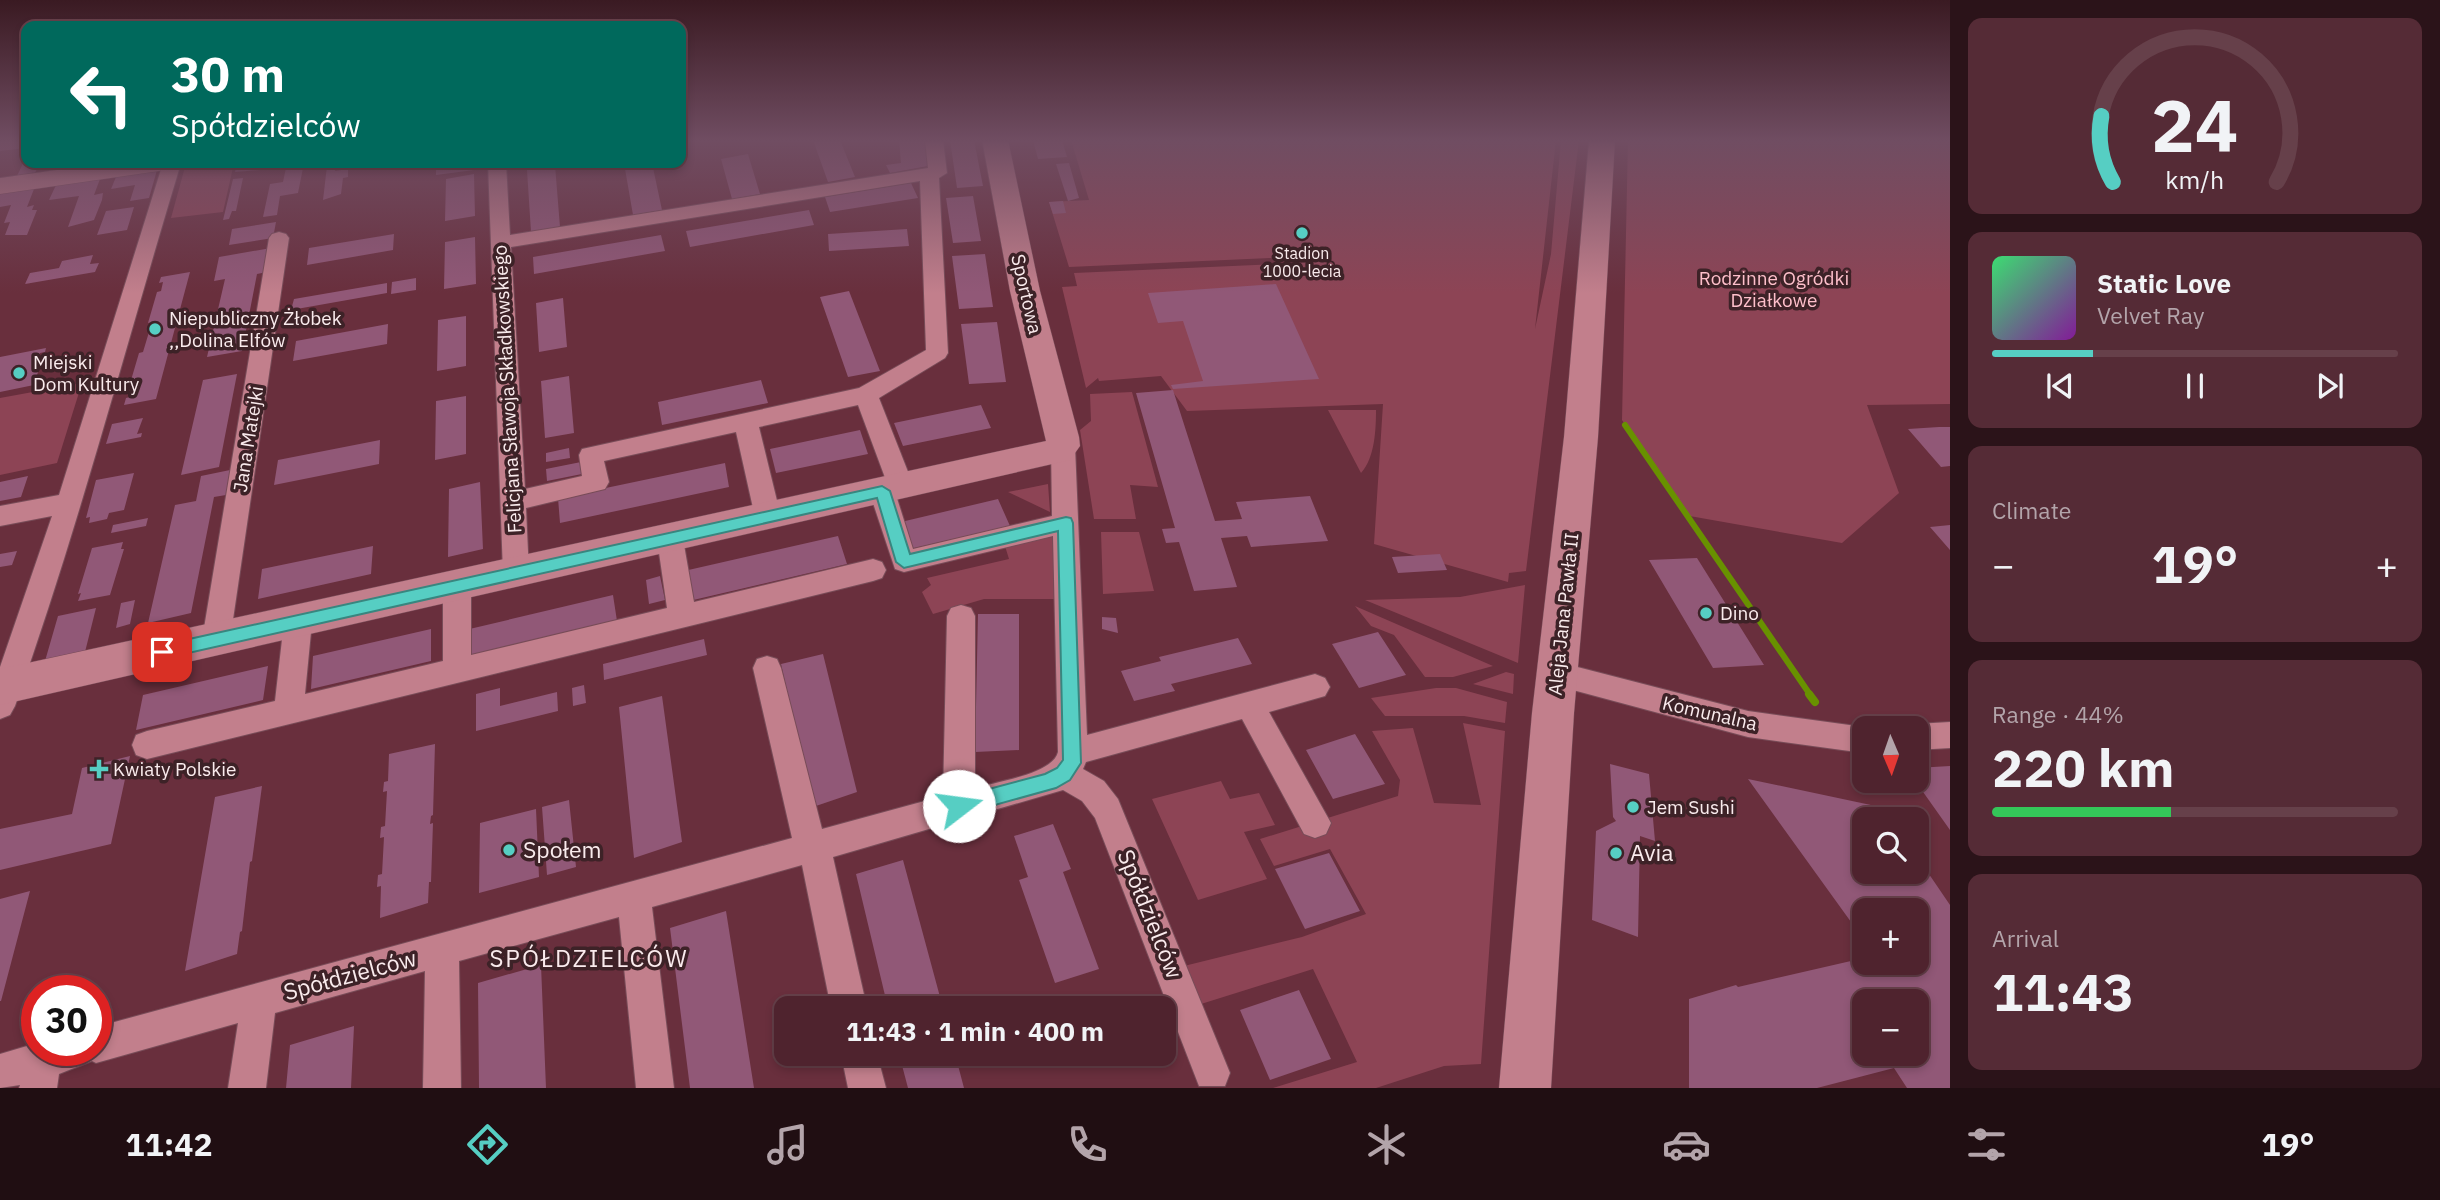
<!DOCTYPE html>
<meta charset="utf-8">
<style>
:root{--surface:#4f232e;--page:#552b36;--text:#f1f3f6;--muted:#b3a4aa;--line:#66404a;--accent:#56cec3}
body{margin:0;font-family:"IBM Plex Sans",sans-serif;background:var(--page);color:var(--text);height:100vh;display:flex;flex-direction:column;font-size:26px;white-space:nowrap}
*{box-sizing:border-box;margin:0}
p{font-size:23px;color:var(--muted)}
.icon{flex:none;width:38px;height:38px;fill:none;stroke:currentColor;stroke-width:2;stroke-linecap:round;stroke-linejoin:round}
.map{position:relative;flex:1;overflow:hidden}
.details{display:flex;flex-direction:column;gap:18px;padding:18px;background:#2b1319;width:490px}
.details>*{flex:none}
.top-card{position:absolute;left:21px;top:21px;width:665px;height:147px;border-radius:14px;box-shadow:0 4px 10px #0003,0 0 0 2px var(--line);background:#00695c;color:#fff;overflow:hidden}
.needle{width:46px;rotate:178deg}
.controls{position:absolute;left:1852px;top:716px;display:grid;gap:14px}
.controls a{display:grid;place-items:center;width:77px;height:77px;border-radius:14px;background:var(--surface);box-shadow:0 4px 10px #0003,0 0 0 2px var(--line);font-size:35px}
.speed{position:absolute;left:21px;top:975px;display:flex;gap:14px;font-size:35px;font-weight:700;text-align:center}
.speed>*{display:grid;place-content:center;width:91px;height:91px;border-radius:50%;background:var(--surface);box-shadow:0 4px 10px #0003,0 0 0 2px var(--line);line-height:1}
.speed .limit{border:10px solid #d22;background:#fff;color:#111}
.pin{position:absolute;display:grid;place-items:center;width:60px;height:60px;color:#fff;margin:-30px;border-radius:14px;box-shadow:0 4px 10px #0006}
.me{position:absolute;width:77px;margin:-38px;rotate:75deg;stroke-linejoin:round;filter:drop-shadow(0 0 5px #0008)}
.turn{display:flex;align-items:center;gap:24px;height:147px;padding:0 35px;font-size:32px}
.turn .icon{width:91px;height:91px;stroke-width:2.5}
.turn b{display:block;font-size:49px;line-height:60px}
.big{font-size:52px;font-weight:700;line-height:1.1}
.details .tile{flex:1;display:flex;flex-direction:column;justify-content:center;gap:10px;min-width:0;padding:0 24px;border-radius:14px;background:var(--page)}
.details .dial{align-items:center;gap:0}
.dial svg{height:182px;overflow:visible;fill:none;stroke:var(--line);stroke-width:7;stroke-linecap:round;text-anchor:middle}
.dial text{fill:var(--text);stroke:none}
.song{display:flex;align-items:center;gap:21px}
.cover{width:84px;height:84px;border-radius:10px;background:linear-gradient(135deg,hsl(140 70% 55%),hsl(290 70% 35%))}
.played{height:7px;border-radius:4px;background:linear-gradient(90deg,var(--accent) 25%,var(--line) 25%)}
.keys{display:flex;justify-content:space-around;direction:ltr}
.heat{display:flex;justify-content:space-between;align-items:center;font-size:38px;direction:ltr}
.charge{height:10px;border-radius:5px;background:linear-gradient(90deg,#34c759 44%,var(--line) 0)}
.trip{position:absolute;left:774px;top:996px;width:402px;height:70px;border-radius:14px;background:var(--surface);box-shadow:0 4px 10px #0003,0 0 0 2px var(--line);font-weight:700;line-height:70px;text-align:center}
.dock{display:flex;height:112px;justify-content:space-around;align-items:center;background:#200e12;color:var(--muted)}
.dock .icon{width:49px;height:49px}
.dock .active{color:var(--accent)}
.dock b{font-size:32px;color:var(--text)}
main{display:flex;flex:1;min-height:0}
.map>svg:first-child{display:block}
</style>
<main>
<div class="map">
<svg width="1950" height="1088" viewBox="0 0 1950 1088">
<rect width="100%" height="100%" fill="#692f3d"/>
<!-- green -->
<path fill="#8d4455" d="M1071,140H1556L1535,329L1551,254L1561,140H1579L1526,571L1509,573L1508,582L1374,544L1383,404L1187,411L1161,376L1099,381L1098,378L1086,388L1062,287L1077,286L1074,273L1302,263L1300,258H1270L1069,267L1049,202L1089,200Z
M1628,140H1950V404L1867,405L1899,493L1842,543L1684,515L1622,420Z
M208,163H234L223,212L171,218L185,167Z
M82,383L57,463L0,475V398Z
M1132,392L1158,487L1130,485L1136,519H1094L1080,430L1091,421L1090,394Z
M1328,410H1376C1376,429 1375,458 1361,473Z
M1048,484L1050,512L1008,492Z
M1101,532H1139L1154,591L1103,594Z
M1053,535L1054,599H984L933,614L922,592L931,585L927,578L1009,559L1005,546Z
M1525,585L1518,663L1365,600L1460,597Z
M1355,606L1493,666L1453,677H1425L1394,635L1371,626Z
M1506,672L1514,674L1513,694L1473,684Z
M1436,688H1456L1507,702L1505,723L1464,716H1385L1371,698Z
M1463,723L1505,731L1481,1064L1444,1066L1376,1088H1273L1357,1062L1313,969L1201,1004L1184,966L1302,937L1366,914L1330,849L1274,866L1260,839L1398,796L1400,780L1372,731L1413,728L1434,803L1481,805Z
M1221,781L1230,799L1259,793L1275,825L1244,832L1267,879L1198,900L1152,799Z"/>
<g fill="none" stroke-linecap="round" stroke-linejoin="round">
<!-- stream-far1 -->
<path stroke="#689100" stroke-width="6" d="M1625,425L1811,696"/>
<!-- stream -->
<path stroke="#689100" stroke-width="8" d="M1809,694L1815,702"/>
</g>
<!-- building -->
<path fill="#915877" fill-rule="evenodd" d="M26,140V148L0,151V142Z
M813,140H840L855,177L828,182Z
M899,140H924L928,166L890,173L886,165L901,163Z
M950,140H974L983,186L957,188Z
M1033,140H1062L1067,157L1038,159Z
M748,154L760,194L732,199L721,159Z
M26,157V163H40L35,173L17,176Z
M53,163H93V164L49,171Z
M237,163H283V164L260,168V170L235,172Z
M287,163H304L298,193L280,196L277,215L263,217L270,184L283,182Z
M336,163L347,164L336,166L335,171L348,169V177L343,178L341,194L323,200L327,166Z
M436,163H451V168L474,164V170L436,175Z
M624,163H652L662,210L633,215Z
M1069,163L1079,198L1068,201L1056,164Z
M555,165L560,227L531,232L527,170Z
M157,170L149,198L130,201L135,185L111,189L116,177Z
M474,174L475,216L445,221L446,179Z
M243,178L236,211H232L229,219L223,220L233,179Z
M100,179L94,195L103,193L102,200L94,220L68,227L79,196L49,200L56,185Z
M911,183L918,198L830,212L825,197Z
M34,189L27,207L34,205L32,210H37L27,235H5L10,222L4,223L11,205L0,207V193Z
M973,196L981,241L953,243L946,198Z
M1063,201L1066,213L1053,214L1049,202Z
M134,207L127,230L97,235L106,211Z
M809,210L814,225L690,247L686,231Z
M276,222L273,238L229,245L232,229Z
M907,229L909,246L829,251L828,234Z
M394,234L393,250L307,265L309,248Z
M661,235L665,251L534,274L533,257Z
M475,237L476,284L444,289L445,242Z
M271,248L267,272L257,274L242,351L207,357L225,279L214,281L219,257Z
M985,254L993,307L959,309L952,256Z
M93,255L90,264L99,263L95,272L25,284L30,273L59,268L62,261Z
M190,272L156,399L124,405L126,398L130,397L134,386L129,387L139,353L143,352L152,322L148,323L157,292L161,291L163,282L159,283L161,277Z
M416,278V290L391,294L392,282Z
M387,283V293L291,310L294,299Z
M1276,284L1319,379L1173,389L1171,385L1203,381L1183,321L1158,323L1148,293Z
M849,291L880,371L848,377L820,297Z
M563,298L567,347L539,352L536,303Z
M466,316V366L437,371L438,320Z
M997,322L1006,382L969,384L961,324Z
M388,324L387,344L293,361L296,341Z
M46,348L45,352L40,353L38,360L42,359L34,385L0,392V357Z
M237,374L219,467L181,475L203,380Z
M569,376L574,433L545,438L541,381Z
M761,380L768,403L662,425L658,402Z
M1173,390L1215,521L1242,519L1236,502L1310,496L1328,541L1251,547L1247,536L1221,538L1237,587L1194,591L1179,542L1166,543L1162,529L1175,528L1136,393Z
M466,396V454L435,460L436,401Z
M981,405L991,428L903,446L894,423Z
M143,418L137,434L142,433L141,437L106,444L112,424Z
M1939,427H1950V466L1941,467L1908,429Z
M860,430L868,454L776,473L770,449Z
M380,440L379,464L274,485L278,460Z
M569,448L570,458L546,462V453Z
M581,462L582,474L547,481L546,469Z
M725,463L729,487L560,523L558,498Z
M230,470L226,495L214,497L191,613L148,623L175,505L196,501L201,476Z
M134,473L124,510L109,513L107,519L89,523L90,517L86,518L96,480Z
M28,476L21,497L0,501V482Z
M480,482L483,549L448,557L449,489Z
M998,499L1010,526L910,549L901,522Z
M148,518L146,526L111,533L113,525Z
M1950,525V550L1930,527Z
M838,536L847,564L689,601L684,571Z
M123,542L121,549H124L110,595L78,601L81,593L78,594L92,548Z
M373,546L371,574L258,599L262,569Z
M17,551L12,565L0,567V554Z
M1440,554L1447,570L1398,573L1392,557Z
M1697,558L1764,665L1713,668L1649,560Z
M660,576L665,600L649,604L646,580Z
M613,595L617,621L461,658V631Z
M135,600L130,624L116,628L121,603Z
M96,608L85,652L45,661L58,616Z
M978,614H1019V750L975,752Z
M1102,617L1116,618L1118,633L1102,629Z
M431,629V661L311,689L313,656Z
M1378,632L1406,675L1359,688L1332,644Z
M1238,638L1252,664L1171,684L1175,691L1134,701L1121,671L1161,661L1159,657Z
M704,639L707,655L604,680L603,664Z
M823,654L857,792L813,807L781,664Z
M268,666L263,700L136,730L143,695Z
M584,685L586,703L573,706L572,688Z
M500,688V706L557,692L558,711L476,731V694Z
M662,696L682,842L634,858L619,707Z
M1355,734L1385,784L1333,799L1306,750Z
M435,744L433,815L431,816L430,824L433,823L431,882H429L428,903L380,918L381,886L377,887L378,875L382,874L384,837L380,838L381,827L385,826L387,791L383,792L384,782L388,781L389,754Z
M130,756L111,844L0,870V829L72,814L82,768Z
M1610,764L1649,774L1655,841L1640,836L1638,937L1592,920L1596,831L1616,821L1613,817Z
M1950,766V830L1916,782V768Z
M1748,779L1885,808L1892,819H1864V872H1916V855L1950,905V1088H1907L1894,1068L1817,1088H1689V999L1736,985L1738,987L1864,958V962H1916V910H1864V940ZM1864,1001H1916V1054H1864Z
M262,786L252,861L250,862L242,931L240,932L237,954L185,971L215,797Z
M569,800L576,867L547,875L542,807Z
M536,809L539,877L479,893L480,823Z
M1053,824L1071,869L1063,872L1099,969L1055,983L1019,880L1028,877L1014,836Z
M1329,853L1360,911L1305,929L1275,869Z
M903,860L943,1008H888L856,874Z
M30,891L1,1001H0V899Z
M726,911L754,1088H690L670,928Z
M541,965L546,1088H479L478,983Z
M1299,990L1331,1059L1270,1080L1240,1010Z
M354,1026L351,1088H286L290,1045Z
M899,1054H955L964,1088H908Z"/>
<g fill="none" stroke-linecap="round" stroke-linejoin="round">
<!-- street casing -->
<g stroke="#784c58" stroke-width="2">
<path id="street" d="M925,140H943L947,173L939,178L948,353L945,358L879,398L914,487L910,494L896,495L913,549L1052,516L1051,446L1054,440L1063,437L1072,440L1075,446L1087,735L1315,674L1325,678L1330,687L1325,696L1269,712L1331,823L1326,834L1315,838L1304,834L1242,719L1086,762L1083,769L1104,781L1118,799L1230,1073L1225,1086H1199L1095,818L1082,801L1063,790L833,857L867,1008H831L802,865L652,907L674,1088H636L619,917L459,961L461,1088H423L425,971L275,1013L266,1088H228L238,1023L96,1063L92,1061L59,1074L57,1088H19L20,1085L0,1088V1054L37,1043V1050H96V1027L792,838L753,668L757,659L767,656L777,659L781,668L822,829L943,796L947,616L951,608L961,605L971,608L975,616V788C995,782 1053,774 1058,752L1053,536L904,572L895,569L869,491L873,484L887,483L858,405L759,427L781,517L777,524L768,527L759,524L755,517L736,432L604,461L609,482L605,489L526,508L529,573L525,581L516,584L507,581L503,573L488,163H506L510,235L928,168ZM920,181L926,350L859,388L582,449L579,455L582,476L525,489L511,247Z
M163,163H181C126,344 79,527 15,706L10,715L0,719V667L52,516L0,526V506L59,495Z
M279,232L286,234L289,238L230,640L226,648L216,652L206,648L202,640L269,238L272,234Z
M670,529L679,532L683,539L694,602L873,559L882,562L886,570L882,578L873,581L147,759L136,755L132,745L136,735L147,731L275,701L284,622L288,614L298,611L308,614L312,622L305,694L443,661V586L447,578L457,575L467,578L471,586V655L667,608L657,539L661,532Z
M1558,662L1748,711L1864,727L1868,728H1864V753L1748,737L1558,686L1548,683L1544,674L1548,665Z
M1950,722V748L1916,750V728H1905L1916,724Z
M841,1054H877L886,1088H848Z"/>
</g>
<!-- secondary casing -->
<g stroke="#784c58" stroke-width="1">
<path id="secondary" d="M982,140H1008L1040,291L1079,437L1080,446L1070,460L0,705V669L1046,441L1010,291Z
M1589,140H1615L1598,437L1574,713L1551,1088H1499L1532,713L1564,437Z
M106,163H172L168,169L159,171L0,194V178Z"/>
</g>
<!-- street -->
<use href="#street" fill="#c27f8c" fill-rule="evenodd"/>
<!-- secondary -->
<use href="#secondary" fill="#c27f8c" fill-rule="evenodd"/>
</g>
<!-- sky -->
<linearGradient id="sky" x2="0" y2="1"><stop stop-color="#3a1a22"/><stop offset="0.48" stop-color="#704d62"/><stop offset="1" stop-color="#704d62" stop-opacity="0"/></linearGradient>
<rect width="1950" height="293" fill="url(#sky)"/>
<!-- route -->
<path fill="#56cec3" stroke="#38867f" stroke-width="2" d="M882,486L890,491L910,554L1066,517L1071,518L1073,523L1081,763L1070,780L1056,788L959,815L952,813L949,806L952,800L959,797L1045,774L1057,768L1063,760L1058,531L904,568L896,562L877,498L162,659L156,657L153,652L156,647L162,645Z"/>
<!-- markers -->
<g fill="#56cec3" stroke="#3d2227" stroke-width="2.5">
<circle cx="1302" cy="233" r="7"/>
<circle cx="155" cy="329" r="7"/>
<circle cx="19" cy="373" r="7"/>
<circle cx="1706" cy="613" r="7"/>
<path d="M95.5 758.5h7v7h7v7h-7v7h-7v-7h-7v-7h7z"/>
<circle cx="1633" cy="807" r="7"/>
<circle cx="509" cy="850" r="7"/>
<circle cx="1616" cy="853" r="7"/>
</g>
<g text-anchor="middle" stroke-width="7" stroke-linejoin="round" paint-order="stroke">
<!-- far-poi labels -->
<g font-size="16" fill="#faebed" stroke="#3d2227">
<text x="1302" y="259">Stadion<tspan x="1302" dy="18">1000-lecia</tspan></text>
</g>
<!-- park labels -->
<g font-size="19" fill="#febfca" stroke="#3d2227">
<text x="1774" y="285">Rodzinne Ogródki<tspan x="1774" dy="22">Działkowe</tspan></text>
</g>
<!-- street labels -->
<g font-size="19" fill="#faebed" stroke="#3d2227">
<text transform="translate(1027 294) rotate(77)" y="7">Sportowa</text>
<text transform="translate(507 389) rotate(-93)" y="7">Felicjana Sławoja Składkowskiego</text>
<text transform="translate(248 439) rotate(-81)" y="7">Jana Matejki</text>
<text transform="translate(1563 614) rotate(-84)" y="7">Aleja Jana Pawła II</text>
<text transform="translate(1710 713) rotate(13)" y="7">Komunalna</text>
</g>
<!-- poi labels -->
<g font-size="19" fill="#faebed" stroke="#3d2227" text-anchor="start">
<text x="169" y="325">Niepubliczny Żłobek<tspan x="169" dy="22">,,Dolina Elfów</tspan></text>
<text x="33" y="369">Miejski<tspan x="33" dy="22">Dom Kultury</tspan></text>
<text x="1720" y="620">Dino</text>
<text x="113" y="776">Kwiaty Polskie</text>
<text x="1647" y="814">Jem Sushi</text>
</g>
<!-- near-poi labels -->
<g font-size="23" fill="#faebed" stroke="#3d2227" text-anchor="start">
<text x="523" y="858">Społem</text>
<text x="1630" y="861">Avia</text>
</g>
<!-- near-street labels -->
<g font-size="23" fill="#faebed" stroke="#3d2227">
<text transform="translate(1150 914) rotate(68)" y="8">Spółdzielców</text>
<text transform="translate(350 975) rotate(-15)" y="8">Spółdzielców</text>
</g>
<!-- near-neighbourhood labels -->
<g font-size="24" letter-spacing="2" fill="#faebed" stroke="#3d2227">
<text x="589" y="967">SPÓŁDZIELCÓW</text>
</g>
</g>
</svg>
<div class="controls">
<a><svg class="needle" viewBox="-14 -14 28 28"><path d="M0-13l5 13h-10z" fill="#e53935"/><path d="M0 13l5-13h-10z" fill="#b3a4aa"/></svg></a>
<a><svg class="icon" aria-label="search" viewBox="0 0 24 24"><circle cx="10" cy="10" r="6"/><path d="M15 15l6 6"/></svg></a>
<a>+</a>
<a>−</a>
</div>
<div class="speed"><div class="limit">30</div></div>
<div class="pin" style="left:162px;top:652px;background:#d93025"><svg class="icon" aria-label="arrive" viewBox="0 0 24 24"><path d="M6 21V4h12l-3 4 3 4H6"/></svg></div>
<svg class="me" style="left:959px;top:806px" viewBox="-20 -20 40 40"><circle r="19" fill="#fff"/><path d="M0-13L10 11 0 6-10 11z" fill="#56cec3"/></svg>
<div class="trip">11:43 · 1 min · 400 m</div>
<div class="top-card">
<div class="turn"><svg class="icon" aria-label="left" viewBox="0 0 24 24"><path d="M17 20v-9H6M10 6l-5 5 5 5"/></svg><div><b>30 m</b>Spółdzielców</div></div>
</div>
</div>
<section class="details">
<div class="tile dial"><svg viewBox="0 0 100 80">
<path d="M14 69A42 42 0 1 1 86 69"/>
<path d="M14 69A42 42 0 0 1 9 40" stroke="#56cec3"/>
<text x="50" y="56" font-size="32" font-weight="700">24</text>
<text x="50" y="72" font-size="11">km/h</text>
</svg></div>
<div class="tile">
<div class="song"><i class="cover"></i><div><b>Static Love</b><p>Velvet Ray</p></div></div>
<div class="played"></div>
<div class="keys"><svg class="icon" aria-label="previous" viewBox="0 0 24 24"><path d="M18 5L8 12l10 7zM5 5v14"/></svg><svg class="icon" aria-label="pause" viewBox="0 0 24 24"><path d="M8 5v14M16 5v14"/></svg><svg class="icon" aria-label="next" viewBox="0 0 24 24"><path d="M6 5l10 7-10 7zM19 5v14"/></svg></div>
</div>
<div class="tile"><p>Climate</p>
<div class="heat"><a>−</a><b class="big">19°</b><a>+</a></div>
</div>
<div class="tile"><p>Range · 44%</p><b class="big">220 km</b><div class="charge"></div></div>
<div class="tile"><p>Arrival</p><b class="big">11:43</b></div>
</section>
</main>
<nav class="dock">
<b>11:42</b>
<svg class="icon active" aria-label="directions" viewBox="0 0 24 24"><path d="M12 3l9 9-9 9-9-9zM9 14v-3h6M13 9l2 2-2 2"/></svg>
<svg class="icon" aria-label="music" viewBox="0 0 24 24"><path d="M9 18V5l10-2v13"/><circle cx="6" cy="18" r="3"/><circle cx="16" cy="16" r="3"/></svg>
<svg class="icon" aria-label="phone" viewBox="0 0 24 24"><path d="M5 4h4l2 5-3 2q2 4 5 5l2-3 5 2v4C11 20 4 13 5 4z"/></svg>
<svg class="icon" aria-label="climate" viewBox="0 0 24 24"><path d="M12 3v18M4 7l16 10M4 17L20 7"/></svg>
<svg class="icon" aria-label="car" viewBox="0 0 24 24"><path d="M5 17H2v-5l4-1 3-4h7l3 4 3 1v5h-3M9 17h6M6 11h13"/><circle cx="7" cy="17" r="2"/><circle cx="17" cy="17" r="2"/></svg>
<svg class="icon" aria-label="filters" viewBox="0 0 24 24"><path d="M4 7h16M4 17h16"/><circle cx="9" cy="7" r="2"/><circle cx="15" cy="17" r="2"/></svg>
<b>19°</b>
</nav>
